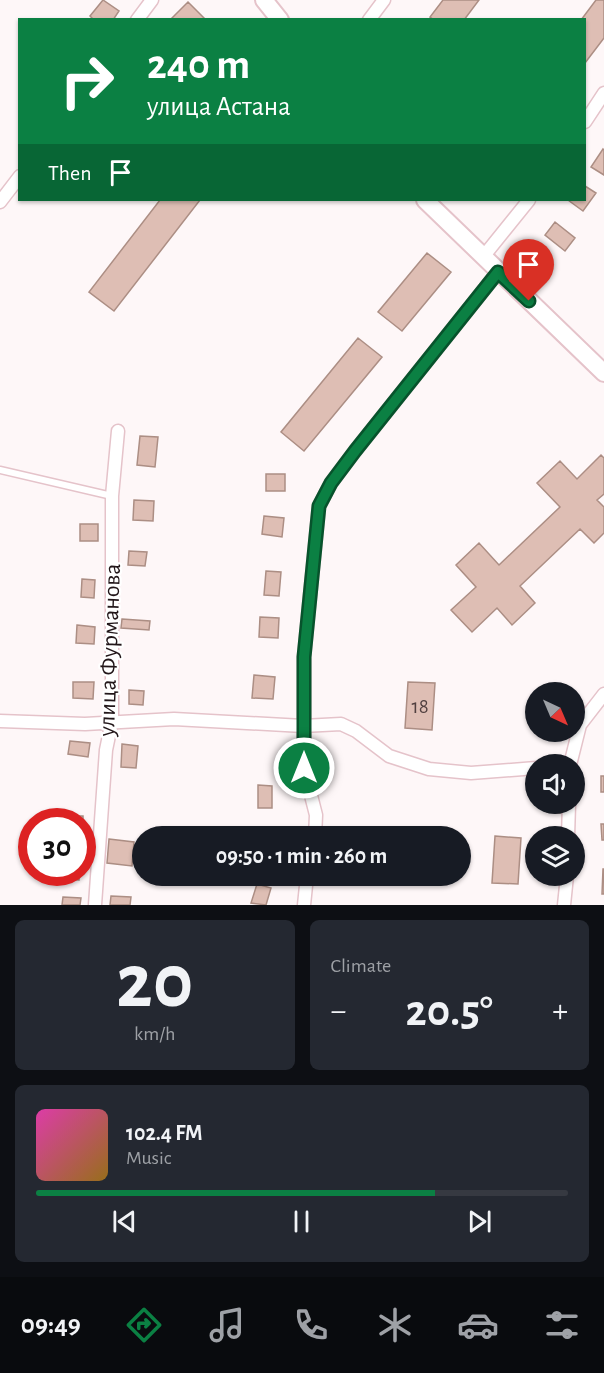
<!DOCTYPE html>
<meta charset="utf-8">
<style>
:root{--surface:#171b24;--page:#242831;--text:#f1f3f6;--muted:#9ea1a6;--line:#363941;--accent:#0b8043}
body{margin:0;font-family:"Alegreya Sans",sans-serif;background:var(--page);color:var(--text);height:100vh;display:flex;flex-direction:column;font-size:22px;white-space:nowrap}
*{box-sizing:border-box;margin:0}
p{font-size:20px;color:var(--muted)}
.icon{flex:none;width:33px;height:33px;fill:none;stroke:currentColor;stroke-width:2;stroke-linecap:round;stroke-linejoin:round}
.map{position:relative;height:905px;overflow:hidden}
.drawer{display:flex;flex-direction:column;gap:15px;padding:15px;background:#0d0f14;flex:1}
.drawer>*{flex:none}
.top-card{position:absolute;left:18px;top:18px;width:568px;height:183px;border-radius:0px;box-shadow:0 2px 4px #0004;background:#0b8043;color:#fff;overflow:hidden}
.needle{width:39px;rotate:136deg}
.buttons{position:absolute;left:525px;top:682px;display:grid;gap:12px}
.buttons a{display:grid;place-items:center;width:60px;height:60px;border-radius:50%;background:var(--surface);box-shadow:0 2px 4px #0004;font-size:30px}
.speed{position:absolute;left:18px;top:808px;display:flex;gap:12px;font-size:30px;font-weight:700;text-align:center}
.speed>*{display:grid;place-content:center;width:78px;height:78px;border-radius:50%;background:var(--surface);box-shadow:0 2px 4px #0004;line-height:1}
.speed .limit{border:9px solid #d22;background:#fff;color:#111}
.pin{position:absolute;display:grid;place-items:center;width:51px;height:51px;color:#fff;margin:-62px -26px;border-radius:50% 50% 50% 0;rotate:-45deg;box-shadow:0 0 6px #0007}
.pin .icon{rotate:45deg}
.me{position:absolute;width:66px;margin:-33px;rotate:0deg;stroke-linejoin:round;filter:drop-shadow(0 0 4px #0008)}
.turn{display:flex;align-items:center;gap:21px;height:126px;padding:0 30px;font-size:27px}
.turn .icon{width:78px;height:78px;stroke-width:2.5}
.turn b{display:block;font-size:42px;line-height:51px}
.then{display:flex;align-items:center;height:57px;padding:0 30px;background:#0003;gap:12px;font-size:22px}
.big{font-size:45px;font-weight:700;line-height:1.1}
.drawer .tile{flex:1;display:flex;flex-direction:column;justify-content:center;gap:9px;min-width:0;padding:0 21px;border-radius:9px;background:var(--page)}
.drawer .dial{align-items:center;gap:0}
.dial b{font-size:78px;line-height:1}
.song{display:flex;align-items:center;gap:18px}
.cover{width:72px;height:72px;border-radius:9px;background:linear-gradient(135deg,hsl(320 70% 55%),hsl(40 70% 35%))}
.played{height:6px;border-radius:3px;background:linear-gradient(90deg,var(--accent) 75%,var(--line) 75%)}
.keys{display:flex;justify-content:space-around;direction:ltr}
.heat{display:flex;justify-content:space-between;align-items:center;font-size:33px;direction:ltr}
.drawer .tiles{flex:1;display:grid;gap:15px;grid-template-columns:1fr 1fr}
.tile:last-child{grid-column:span 2}
.trip{position:absolute;left:132px;top:826px;width:339px;height:60px;border-radius:30px;background:var(--surface);box-shadow:0 2px 4px #0004;font-weight:700;line-height:60px;text-align:center}
.menu{display:flex;height:96px;justify-content:space-around;align-items:center;background:#090b0e;color:var(--muted)}
.menu .icon{width:42px;height:42px}
.menu .current{color:var(--accent)}
.menu b{font-size:27px;color:var(--text)}
.map>svg:first-child{display:block}
</style>
<div class="map">
<svg width="604" height="905" viewBox="0 0 604 905">
<rect width="100%" height="100%" fill="#fef7f8"/>
<!-- building -->
<path fill="#debeb4" stroke="#ac8e84" stroke-width="1.5" d="M103,0L119,11L113,20H94L90,16Z
M443,0H479L464,20H434L430,17Z
M596,0H604V38L585,63V20H581Z
M188,2L206,20H170Z
M603,149L604,150V175L591,167Z
M585,186L596,193L583,211L568,200H585Z
M160,200H200L114,311L89,292Z
M555,222L575,238L565,251L545,235Z
M427,253L451,272L402,331L378,312Z
M358,338L382,357L304,451L281,432Z
M140,436L158,437L155,467L137,465Z
M601,455L604,458V494L597,500L604,507V533L594,543L580,529L520,586L535,603L512,625L497,608L472,632L451,610L476,587L456,565L479,543L499,565L560,507L537,483L560,461L577,479Z
M266,474H285V491H266Z
M134,500L154,501L153,521L133,520Z
M264,516L284,518L282,537L262,534Z
M80,524H98V541H80Z
M129,551L147,552L145,566L128,565Z
M266,571L281,572L279,596L264,595Z
M82,579L95,580L94,598L81,597Z
M260,617L279,618L278,638L259,637Z
M122,619L150,621L149,630L121,628Z
M77,625L95,627L94,644L76,643Z
M254,675L275,677L273,699L252,698Z
M73,682H94L93,699L73,698Z
M408,682L435,683L432,730L405,728Z
M129,690L144,691L143,705L129,704Z
M70,741L90,743L88,757L68,754Z
M122,744L138,746L136,768L121,767Z
M601,776H604V792H601Z
M258,785L272,786V808H258Z
M547,804H561L560,813L547,812Z
M65,816H83V832L82,822H65Z
M601,824H604V840H602Z
M253,831L270,833L269,837H252Z
M495,836L521,838L518,884L492,883Z
M109,839L134,842L132,866L107,863Z
M603,869H604V894H602Z
M61,873H79V880L60,879Z
M257,884L271,888L266,905L251,903Z
M111,896L131,897L130,905H110Z
M63,897L81,898L80,905H62Z"/>
<g fill="none" stroke-linecap="round" stroke-linejoin="round">
<!-- lane casing -->
<g stroke="#e5c3ca" stroke-width="9">
<path id="lane" d="M0,470L112,496"/>
</g>
<!-- street casing -->
<g stroke="#e5c3ca" stroke-width="15">
<path id="street" d="M137,20L152,0
M369,20L384,0
M585,122L604,93
M0,202L20,176
M483,257L529,200
M0,721L85,724L174,719L303,726L341,724L356,731L389,756L429,769L471,773L536,768
M570,765L580,725L604,694
M315,837L316,815L304,768V657L319,506L331,483L355,451L498,272
M568,837L569,804
M95,905L106,750L112,721V496L118,431
M304,905L307,876
M564,905L567,876"/>
</g>
<!-- secondary casing -->
<g stroke="#e5c3ca" stroke-width="20">
<path id="secondary" d="M264,0L280,20
M425,200L604,373"/>
</g>
<!-- lane -->
<use href="#lane" stroke="#fff" stroke-width="6"/>
<!-- street -->
<use href="#street" stroke="#fff" stroke-width="12"/>
<!-- secondary -->
<use href="#secondary" stroke="#fff" stroke-width="16"/>
</g>
<g fill="none" stroke-linecap="round" stroke-linejoin="round">
<!-- route casing -->
<g stroke="#07532c" stroke-width="15">
<path id="route" d="M304,768V657L319,506L331,483L355,451L498,272L529,301"/>
</g>
<!-- route -->
<use href="#route" stroke="#0b8043" stroke-width="10"/>
</g>
<g text-anchor="middle" stroke-width="4.5" stroke-linejoin="round" paint-order="stroke">
<!-- number labels -->
<g font-size="21" fill="#514040">
<text x="420" y="713">18</text>
</g>
<!-- street labels -->
<g font-size="24" fill="#221619" stroke="#fff">
<text transform="translate(109 650) rotate(-88)" y="8">улица Фурманова</text>
</g>
</g>
</svg>
<div class="buttons">
<a><svg class="needle" viewBox="-14 -14 28 28"><path d="M0-13l5 13h-10z" fill="#e53935"/><path d="M0 13l5-13h-10z" fill="#9ea1a6"/></svg></a>
<a><svg class="icon" aria-label="sound" viewBox="0 0 24 24"><path d="M4 9h4l5-4v14l-5-4H4zM17 9q2 3 0 6"/></svg></a>
<a><svg class="icon" aria-label="layers" viewBox="0 0 24 24"><path d="M12 4l9 5-9 5-9-5zM3 14l9 5 9-5"/></svg></a>
</div>
<div class="speed"><div class="limit">30</div></div>
<div class="pin" style="left:529px;top:301px;background:#d93025"><svg class="icon" aria-label="arrive" viewBox="0 0 24 24"><path d="M6 21V4h12l-3 4 3 4H6"/></svg></div>
<svg class="me" style="left:304px;top:768px" viewBox="-20 -20 40 40"><circle r="17" fill="#0b8043" stroke="#fff" stroke-width="3"/><path d="M0-11L8 9 0 5-8 9z" fill="#fff"/></svg>
<div class="trip">09:50 · 1 min · 260 m</div>
<div class="top-card">
<div class="turn"><svg class="icon" aria-label="right" viewBox="0 0 24 24"><path d="M7 20v-9h11M14 6l5 5-5 5"/></svg><div><b>240 m</b>улица Астана</div></div>
<div class="then">Then<svg class="icon" aria-label="arrive" viewBox="0 0 24 24"><path d="M6 21V4h12l-3 4 3 4H6"/></svg></div>
</div>
</div>
<section class="drawer">
<div class="tiles">
<div class="tile dial"><b>20</b><p>km/h</p></div>
<div class="tile"><p>Climate</p>
<div class="heat"><a>−</a><b class="big">20.5°</b><a>+</a></div>
</div>
<div class="tile">
<div class="song"><i class="cover"></i><div><b>102.4 FM</b><p>Music</p></div></div>
<div class="played"></div>
<div class="keys"><svg class="icon" aria-label="previous" viewBox="0 0 24 24"><path d="M18 5L8 12l10 7zM5 5v14"/></svg><svg class="icon" aria-label="pause" viewBox="0 0 24 24"><path d="M8 5v14M16 5v14"/></svg><svg class="icon" aria-label="next" viewBox="0 0 24 24"><path d="M6 5l10 7-10 7zM19 5v14"/></svg></div>
</div>
</div>
</section>
<nav class="menu">
<b>09:49</b>
<svg class="icon current" aria-label="directions" viewBox="0 0 24 24"><path d="M12 3l9 9-9 9-9-9zM9 14v-3h6M13 9l2 2-2 2"/></svg>
<svg class="icon" aria-label="music" viewBox="0 0 24 24"><path d="M9 18V5l10-2v13"/><circle cx="6" cy="18" r="3"/><circle cx="16" cy="16" r="3"/></svg>
<svg class="icon" aria-label="phone" viewBox="0 0 24 24"><path d="M5 4h4l2 5-3 2q2 4 5 5l2-3 5 2v4C11 20 4 13 5 4z"/></svg>
<svg class="icon" aria-label="climate" viewBox="0 0 24 24"><path d="M12 3v18M4 7l16 10M4 17L20 7"/></svg>
<svg class="icon" aria-label="car" viewBox="0 0 24 24"><path d="M5 17H2v-5l4-1 3-4h7l3 4 3 1v5h-3M9 17h6M6 11h13"/><circle cx="7" cy="17" r="2"/><circle cx="17" cy="17" r="2"/></svg>
<svg class="icon" aria-label="filters" viewBox="0 0 24 24"><path d="M4 7h16M4 17h16"/><circle cx="9" cy="7" r="2"/><circle cx="15" cy="17" r="2"/></svg>
</nav>
